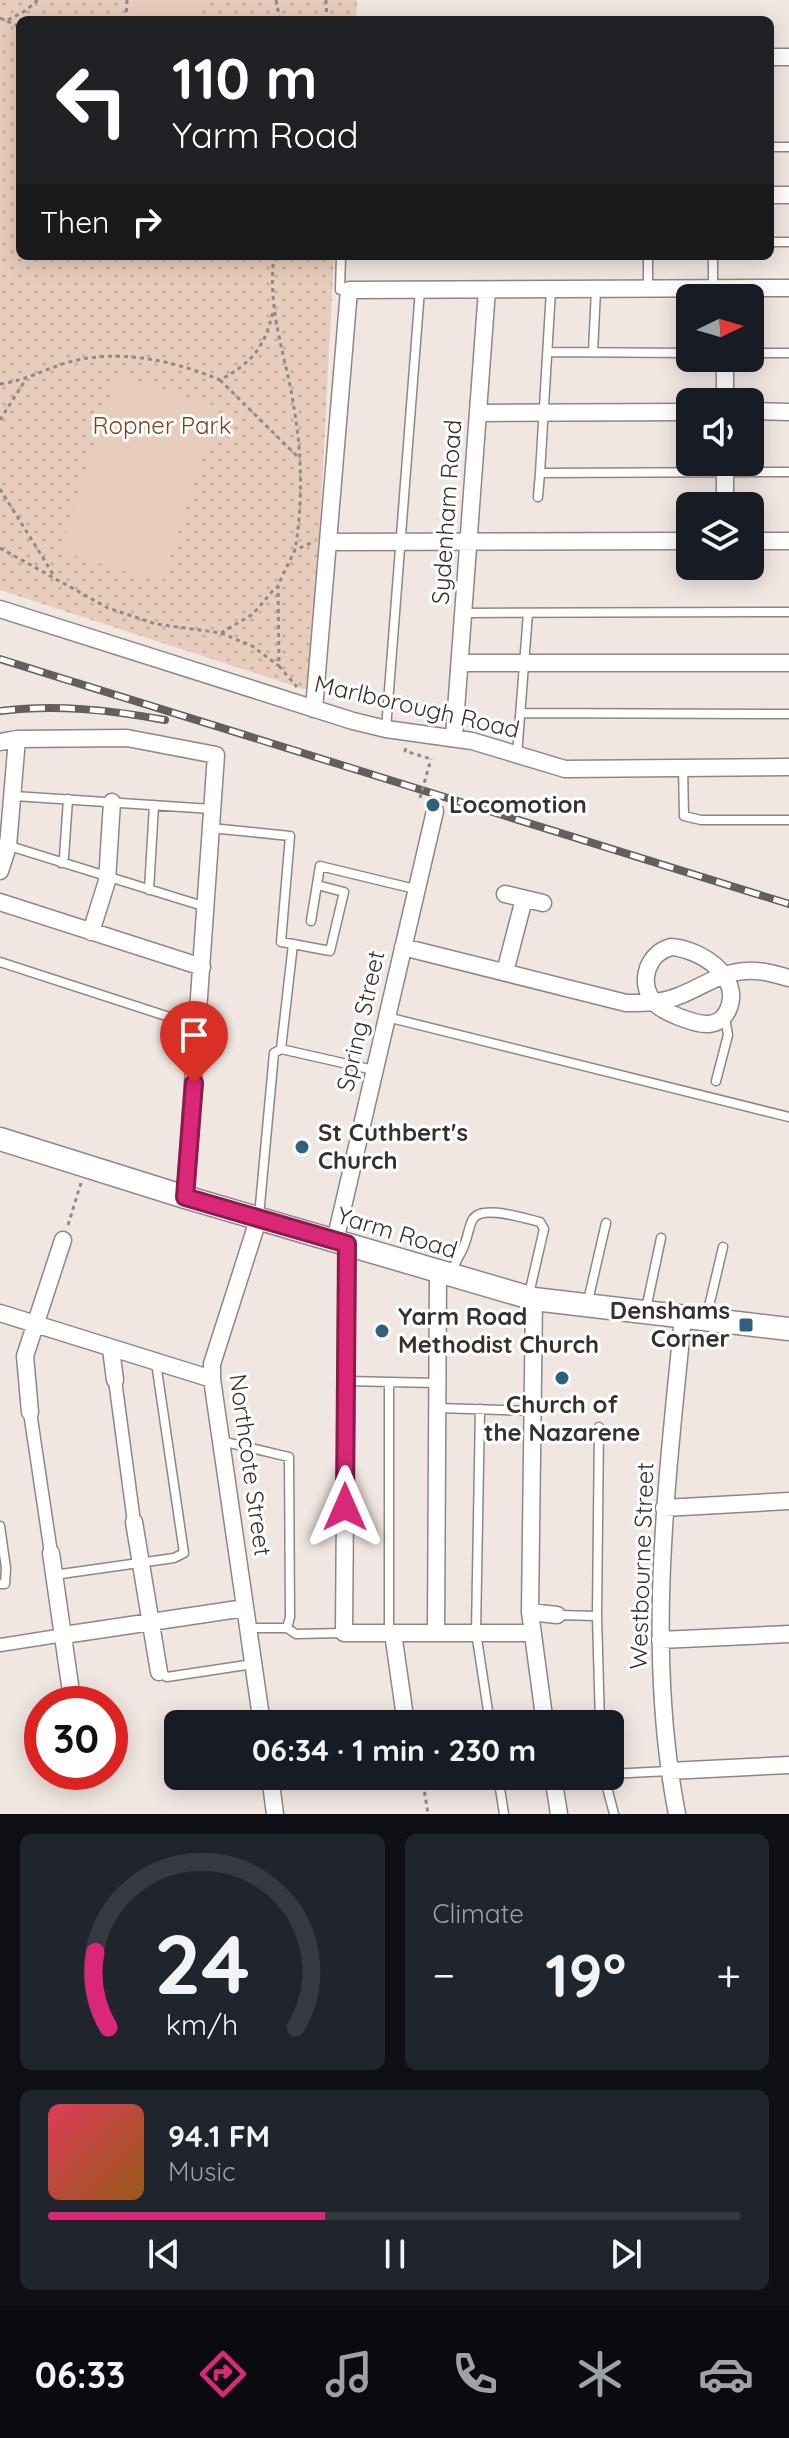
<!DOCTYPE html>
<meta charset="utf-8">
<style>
:root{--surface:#171b24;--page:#20242c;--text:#f1f3f6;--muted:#9ea1a6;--line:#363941;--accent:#db2777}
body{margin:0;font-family:Quicksand,sans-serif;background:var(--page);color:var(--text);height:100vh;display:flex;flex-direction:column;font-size:30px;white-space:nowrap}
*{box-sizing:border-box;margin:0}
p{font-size:26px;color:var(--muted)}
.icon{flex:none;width:44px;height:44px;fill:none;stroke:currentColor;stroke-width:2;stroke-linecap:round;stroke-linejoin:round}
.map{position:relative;height:1814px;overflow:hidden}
.details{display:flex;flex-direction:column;gap:20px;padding:20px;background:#0d0f14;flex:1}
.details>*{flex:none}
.banner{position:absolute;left:16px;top:16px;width:758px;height:244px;border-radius:12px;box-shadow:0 4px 20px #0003;background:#202124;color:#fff;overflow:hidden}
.needle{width:52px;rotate:85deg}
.tools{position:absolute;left:676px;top:284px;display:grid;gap:16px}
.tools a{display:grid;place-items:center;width:88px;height:88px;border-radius:12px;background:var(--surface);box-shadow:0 4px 20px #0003;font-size:40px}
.speed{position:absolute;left:24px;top:1686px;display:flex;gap:16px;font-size:40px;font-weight:700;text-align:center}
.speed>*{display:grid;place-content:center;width:104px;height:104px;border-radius:50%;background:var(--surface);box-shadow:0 4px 20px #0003;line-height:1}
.speed .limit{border:12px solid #d22;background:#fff;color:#111}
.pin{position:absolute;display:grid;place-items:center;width:68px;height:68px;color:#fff;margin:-82px -34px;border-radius:50% 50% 50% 0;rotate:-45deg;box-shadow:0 0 8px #0007}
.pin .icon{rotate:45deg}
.me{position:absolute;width:88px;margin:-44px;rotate:0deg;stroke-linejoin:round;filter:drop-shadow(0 0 6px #0008)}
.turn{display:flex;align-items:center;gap:28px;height:168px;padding:0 24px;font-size:36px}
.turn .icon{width:104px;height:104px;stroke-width:2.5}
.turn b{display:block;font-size:56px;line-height:68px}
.then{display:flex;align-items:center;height:76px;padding:0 24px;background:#0003;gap:16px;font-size:30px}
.big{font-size:60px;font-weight:700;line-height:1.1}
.details .tile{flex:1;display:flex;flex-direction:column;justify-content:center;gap:12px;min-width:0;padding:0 28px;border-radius:12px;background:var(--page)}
.details .dial{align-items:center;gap:0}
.dial svg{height:208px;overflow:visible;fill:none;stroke:var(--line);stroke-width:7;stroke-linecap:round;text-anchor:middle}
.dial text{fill:var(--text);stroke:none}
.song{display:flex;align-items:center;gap:24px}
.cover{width:96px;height:96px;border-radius:12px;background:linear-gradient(135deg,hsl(350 70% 55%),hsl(30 70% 35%))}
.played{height:8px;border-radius:4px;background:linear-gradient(90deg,var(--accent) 40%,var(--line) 40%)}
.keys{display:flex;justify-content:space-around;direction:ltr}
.heat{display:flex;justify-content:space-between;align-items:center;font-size:44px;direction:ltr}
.details .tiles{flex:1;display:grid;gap:20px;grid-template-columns:1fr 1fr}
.tile:last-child{grid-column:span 2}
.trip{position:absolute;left:164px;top:1710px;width:460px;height:80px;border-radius:12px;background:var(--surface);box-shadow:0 4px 20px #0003;font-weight:700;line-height:80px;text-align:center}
.tab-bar{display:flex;height:128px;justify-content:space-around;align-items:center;background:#090b0e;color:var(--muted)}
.tab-bar .icon{width:56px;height:56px}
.tab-bar .active{color:var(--accent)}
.tab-bar b{font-size:36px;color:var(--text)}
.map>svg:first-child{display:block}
</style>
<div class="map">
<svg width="789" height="1814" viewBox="0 0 789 1814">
<defs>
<pattern id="grass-dots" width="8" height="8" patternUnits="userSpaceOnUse" patternTransform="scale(2)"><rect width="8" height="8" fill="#e8cdbd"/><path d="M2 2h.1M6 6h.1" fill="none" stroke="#c8b0a3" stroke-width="1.8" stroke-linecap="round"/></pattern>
</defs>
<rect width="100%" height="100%" fill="#f1e7e2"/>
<!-- grass -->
<path fill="url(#grass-dots)" d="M0,0H357L356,20H20V256H334L319,541L307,690L0,590Z"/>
<!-- pitch -->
<path fill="#e8cdbd" d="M130,0H202L201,20H129Z
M117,375L218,407L162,583L61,551Z"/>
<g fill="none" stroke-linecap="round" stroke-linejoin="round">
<!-- service casing -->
<g stroke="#908782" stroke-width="11">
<path id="service" d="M770,147H789
M770,242H789
M341,256L340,290H349
M648,256V288
M713,256V288
M548,352L690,353
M593,352L596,290
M750,353H789
M540,473L551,290
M538,497L540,473L789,472
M464,613L789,612
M521,713L789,714
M386,729L420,290
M517,755L528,613
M683,767L684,816L701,820H789
M14,796L212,809
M211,828L290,836L281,942L293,944
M0,843L206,907
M61,863L64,857L68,799
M317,885L344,892L330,951L293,944L281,1049L374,1070
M149,890L154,805
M311,921L320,866L415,889
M0,962L197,1026
M387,1017L789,1117
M716,1081L728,1035L725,1018
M259,1216L274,1053L281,1049
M452,1272C455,1261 462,1253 465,1243C468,1236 469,1225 473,1219C482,1204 526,1219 540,1222L544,1229L529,1294
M587,1305L606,1223
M646,1309L661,1238
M706,1319L723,1247
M346,1381L436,1383
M389,1382V1633
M437,1408L533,1411
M480,1409L476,1632L490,1724
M599,1427L597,1616L600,1724
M221,1441L289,1457L290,1617L287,1628
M0,1526L6,1568L5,1584H0
M54,1575L174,1558L184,1553L156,1363
M557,1615L597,1616
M249,1628H287L296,1634L343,1633
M159,1672L167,1677L253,1664
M610,1774L669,1771
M498,1776L504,1814
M604,1776L614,1814"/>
</g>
<!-- pedestrian casing -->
<g stroke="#908782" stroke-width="15">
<path id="pedestrian" d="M115,1380L134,1522
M30,1412L51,1553
M0,1645L64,1635"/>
</g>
<!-- minor casing -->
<g stroke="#908782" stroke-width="19">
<path id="minor" d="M770,57H789
M770,195H789
M725,402V358
M750,411L789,412
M479,413L690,412
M725,462V506
M750,541H789
M329,542L690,541
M0,609L353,721L386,729L472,741L565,769L789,767
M460,663H789
M314,709L349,290L789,288
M454,737L487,290
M0,742L17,739L127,738L216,755L185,1197
M0,871L8,846L17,739
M505,894L543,903
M0,902L202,967
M91,932L107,881L112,802
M403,947L626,1003C645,1003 663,1003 681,995C703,986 722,972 746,971C761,970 775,974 789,978
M671,947C700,949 743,976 728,1010C724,1018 719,1023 709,1024C696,1025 661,1012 653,1001C638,981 648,953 671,947Z
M505,972L524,899
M259,1217L212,1364V1379L262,1724
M335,1241L435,811
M347,1244L344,1633H532
M534,1299L530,1612L545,1724
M0,1313L212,1379
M111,1349L115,1380
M30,1412L25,1356L63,1240
M664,1508L789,1501
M134,1522L159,1672
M51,1553L70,1685
M530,1612L557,1615
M436,1632L438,1273
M393,1633L406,1724
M64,1635L245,1608
M660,1640L789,1634
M669,1771L789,1765
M270,1776L275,1814
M553,1776L559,1814
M677,1814C645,1650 667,1482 683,1318"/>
</g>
<!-- tertiary casing -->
<g stroke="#908782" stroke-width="25">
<path id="tertiary" d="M0,1139L185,1197L534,1299L789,1329"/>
</g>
<!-- path -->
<path stroke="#918a87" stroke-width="3" stroke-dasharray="4 4" stroke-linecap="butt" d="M276,0L280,20
M326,0L327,20
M0,18L20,27
M8,20L25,11L38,0
M126,20L127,0
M274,256C267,312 286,355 294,408C302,454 303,504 295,550
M220,380L297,456
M0,384C24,381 43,370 66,363C116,348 173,360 220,380C253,362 264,348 273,312
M0,420L26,379
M0,489L53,574
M0,548L108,608L156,624L221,633L252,646L279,666L278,585L295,550L311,543
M221,633L253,614L276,587
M279,666L297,687
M406,748L405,751L431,759
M68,1225L81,1183
M422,1776L428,1814"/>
<!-- service -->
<use href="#service" stroke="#fff" stroke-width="8"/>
<!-- pedestrian -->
<use href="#pedestrian" stroke="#fff" stroke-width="12"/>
<!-- minor -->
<use href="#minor" stroke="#fff" stroke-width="16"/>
<!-- tertiary -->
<use href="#tertiary" stroke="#fff" stroke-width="22"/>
<!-- rail casing -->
<g stroke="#645f5c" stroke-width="8">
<path id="rail" d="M0,659L789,904
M0,711C55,704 110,710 165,720"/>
</g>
<!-- rail -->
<use href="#rail" stroke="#fff" stroke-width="5" stroke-dasharray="15" stroke-linecap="butt"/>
<!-- path-bridge -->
<path stroke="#918a87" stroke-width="3" stroke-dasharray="4 4" stroke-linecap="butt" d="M420,798L431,759"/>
</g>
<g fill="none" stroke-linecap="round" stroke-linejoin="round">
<!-- route casing -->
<g stroke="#8e194d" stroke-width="20">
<path id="route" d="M194,1083L185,1197L347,1244L345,1507"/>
</g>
<!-- route -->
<use href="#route" stroke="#db2777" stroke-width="14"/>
</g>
<!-- markers -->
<g fill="#2f607e" stroke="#fff" stroke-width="3">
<circle cx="433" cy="805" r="8"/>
<circle cx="302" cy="1147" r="8"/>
<rect x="738" y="1317" width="16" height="16" rx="4"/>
<circle cx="382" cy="1331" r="8"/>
<circle cx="562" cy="1378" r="8"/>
</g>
<g text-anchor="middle" stroke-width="6" stroke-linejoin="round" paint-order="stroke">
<!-- park labels -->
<g font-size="24" fill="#7b441f" stroke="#fff">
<text x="162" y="434">Ropner Park</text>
</g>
<!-- street labels -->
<g font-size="24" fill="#35312f" stroke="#fff">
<text transform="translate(447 512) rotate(-86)" y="8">Sydenham Road</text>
<text transform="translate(417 707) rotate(13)" y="8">Marlborough Road</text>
<text transform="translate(361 1021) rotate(-77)" y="8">Spring Street</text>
<text transform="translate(397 1233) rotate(17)" y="8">Yarm Road</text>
<text transform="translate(250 1465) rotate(82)" y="8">Northcote Street</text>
<text transform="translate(642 1566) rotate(-88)" y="8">Westbourne Street</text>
</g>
<!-- poi labels -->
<g font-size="24" font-weight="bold" fill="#35312f" stroke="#fff" text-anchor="start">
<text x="449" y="813">Locomotion</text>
<text x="318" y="1141">St Cuthbert's<tspan x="318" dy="28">Church</tspan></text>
<text x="730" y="1319" text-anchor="end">Denshams<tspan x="730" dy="28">Corner</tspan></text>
<text x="398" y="1325">Yarm Road<tspan x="398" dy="28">Methodist Church</tspan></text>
<text x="562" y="1413" text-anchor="middle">Church of<tspan x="562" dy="28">the Nazarene</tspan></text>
</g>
</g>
</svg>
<div class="tools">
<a><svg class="needle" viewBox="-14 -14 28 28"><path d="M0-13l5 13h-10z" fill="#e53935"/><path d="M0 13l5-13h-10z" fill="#9ea1a6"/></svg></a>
<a><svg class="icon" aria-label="sound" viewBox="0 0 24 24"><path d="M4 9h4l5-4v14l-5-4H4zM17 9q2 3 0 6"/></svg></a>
<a><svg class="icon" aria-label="layers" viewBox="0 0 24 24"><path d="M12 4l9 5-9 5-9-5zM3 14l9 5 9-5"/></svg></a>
</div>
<div class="speed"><div class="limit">30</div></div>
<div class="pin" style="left:194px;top:1083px;background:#d93025"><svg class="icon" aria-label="arrive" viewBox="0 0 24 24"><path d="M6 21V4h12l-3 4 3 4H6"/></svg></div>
<svg class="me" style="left:345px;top:1507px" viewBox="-20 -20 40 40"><path d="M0-17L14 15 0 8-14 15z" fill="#db2777" stroke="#fff" stroke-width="4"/></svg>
<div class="trip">06:34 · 1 min · 230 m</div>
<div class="banner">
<div class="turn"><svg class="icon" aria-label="left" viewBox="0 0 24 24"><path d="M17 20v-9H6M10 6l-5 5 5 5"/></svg><div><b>110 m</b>Yarm Road</div></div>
<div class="then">Then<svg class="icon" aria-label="right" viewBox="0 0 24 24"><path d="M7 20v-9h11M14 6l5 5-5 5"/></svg></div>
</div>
</div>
<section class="details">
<div class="tiles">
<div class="tile dial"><svg viewBox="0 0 100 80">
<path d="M14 69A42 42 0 1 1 86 69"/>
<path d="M14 69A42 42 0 0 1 9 40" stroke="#db2777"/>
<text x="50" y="56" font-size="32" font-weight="700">24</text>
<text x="50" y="72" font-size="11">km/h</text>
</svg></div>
<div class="tile"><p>Climate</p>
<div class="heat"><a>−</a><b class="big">19°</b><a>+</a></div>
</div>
<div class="tile">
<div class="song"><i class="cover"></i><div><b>94.1 FM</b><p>Music</p></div></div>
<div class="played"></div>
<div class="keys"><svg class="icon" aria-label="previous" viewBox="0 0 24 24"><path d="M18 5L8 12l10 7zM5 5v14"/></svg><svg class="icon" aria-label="pause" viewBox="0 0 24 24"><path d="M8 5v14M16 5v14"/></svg><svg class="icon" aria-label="next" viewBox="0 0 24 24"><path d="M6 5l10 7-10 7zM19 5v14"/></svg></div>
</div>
</div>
</section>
<nav class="tab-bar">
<b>06:33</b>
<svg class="icon active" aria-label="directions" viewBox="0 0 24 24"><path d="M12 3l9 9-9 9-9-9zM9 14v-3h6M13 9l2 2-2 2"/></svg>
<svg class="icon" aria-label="music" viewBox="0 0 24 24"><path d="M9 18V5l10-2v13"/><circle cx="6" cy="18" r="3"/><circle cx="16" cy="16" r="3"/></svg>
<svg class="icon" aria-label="phone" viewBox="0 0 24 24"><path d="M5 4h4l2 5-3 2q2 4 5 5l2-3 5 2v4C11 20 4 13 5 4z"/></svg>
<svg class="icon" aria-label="climate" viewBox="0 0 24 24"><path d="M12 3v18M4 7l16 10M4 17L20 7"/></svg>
<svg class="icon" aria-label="car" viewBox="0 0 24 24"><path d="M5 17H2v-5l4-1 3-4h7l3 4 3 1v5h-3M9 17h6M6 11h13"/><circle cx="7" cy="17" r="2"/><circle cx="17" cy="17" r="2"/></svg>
</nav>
